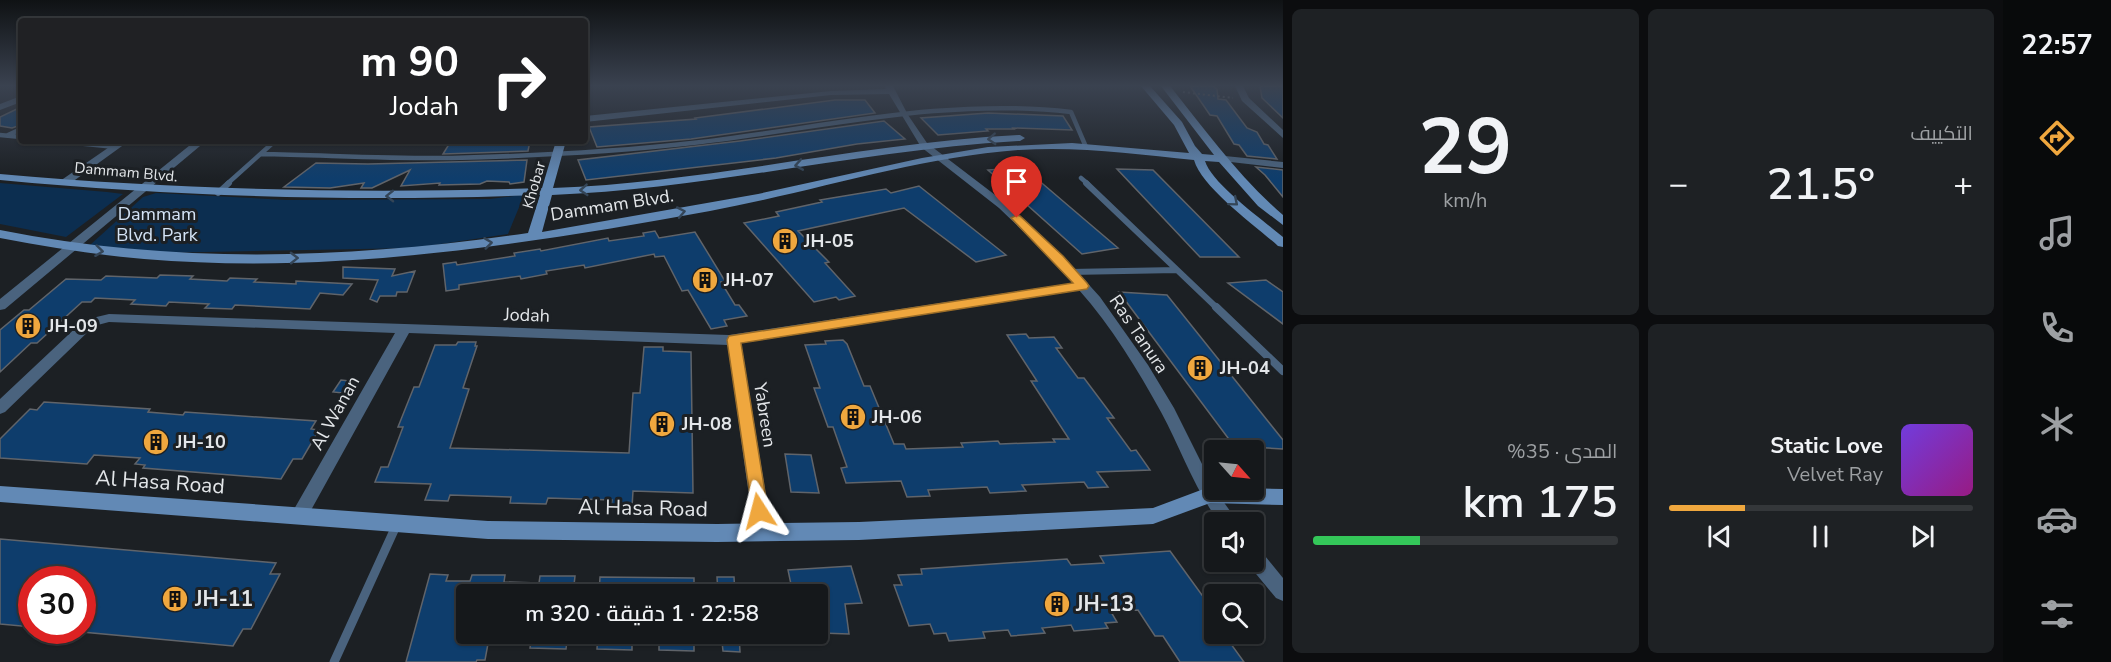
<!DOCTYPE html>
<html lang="ar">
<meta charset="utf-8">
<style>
:root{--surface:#15181b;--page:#1e2124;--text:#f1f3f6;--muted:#9da0a3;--line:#34373a;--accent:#efa73e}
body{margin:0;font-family:"Nunito Sans",Cairo,sans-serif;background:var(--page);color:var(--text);direction:rtl;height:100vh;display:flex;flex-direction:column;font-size:22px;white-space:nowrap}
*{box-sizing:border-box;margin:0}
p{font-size:20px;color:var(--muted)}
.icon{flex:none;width:33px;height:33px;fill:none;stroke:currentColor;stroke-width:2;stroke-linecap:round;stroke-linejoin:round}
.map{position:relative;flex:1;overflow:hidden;direction:ltr}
.drawer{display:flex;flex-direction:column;gap:9px;padding:9px;background:#0c0d0f;width:720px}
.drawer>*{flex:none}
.guide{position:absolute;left:18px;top:18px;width:570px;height:126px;border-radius:6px;box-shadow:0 2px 4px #0004,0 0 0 2px var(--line);direction:rtl;background:#202124;color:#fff;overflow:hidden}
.needle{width:39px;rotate:117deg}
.fabs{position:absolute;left:1204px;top:440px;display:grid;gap:12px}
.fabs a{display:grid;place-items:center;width:60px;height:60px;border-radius:6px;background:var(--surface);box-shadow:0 2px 4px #0004,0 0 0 2px var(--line);font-size:30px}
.speed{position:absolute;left:18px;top:566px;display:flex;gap:12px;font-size:30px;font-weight:700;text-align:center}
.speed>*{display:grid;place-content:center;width:78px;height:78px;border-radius:50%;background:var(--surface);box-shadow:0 2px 4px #0004,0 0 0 2px var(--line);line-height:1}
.speed .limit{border:9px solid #d22;background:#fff;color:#111}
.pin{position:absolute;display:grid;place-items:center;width:51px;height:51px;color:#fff;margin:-62px -26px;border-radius:50% 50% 50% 0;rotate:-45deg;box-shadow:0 0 6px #0007}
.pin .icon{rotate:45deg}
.me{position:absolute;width:66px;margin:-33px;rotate:351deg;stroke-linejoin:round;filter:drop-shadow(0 0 4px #0008)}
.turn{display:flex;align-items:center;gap:21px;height:126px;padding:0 30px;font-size:27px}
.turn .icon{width:78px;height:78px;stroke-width:2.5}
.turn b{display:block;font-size:42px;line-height:51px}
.big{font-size:45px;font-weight:600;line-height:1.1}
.drawer .widget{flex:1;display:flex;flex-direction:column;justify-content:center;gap:9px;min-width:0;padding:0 21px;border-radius:9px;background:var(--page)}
.drawer .dial{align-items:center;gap:0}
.dial b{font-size:78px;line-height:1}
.song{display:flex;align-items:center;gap:18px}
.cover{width:72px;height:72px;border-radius:9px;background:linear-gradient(135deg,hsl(260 70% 55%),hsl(310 70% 35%))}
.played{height:6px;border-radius:3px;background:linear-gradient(90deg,var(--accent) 25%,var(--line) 25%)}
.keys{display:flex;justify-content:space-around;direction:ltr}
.heat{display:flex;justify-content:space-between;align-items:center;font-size:33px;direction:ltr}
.charge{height:9px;border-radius:4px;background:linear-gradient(90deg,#34c759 35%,var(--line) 0)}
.drawer .tiles{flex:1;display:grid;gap:9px;grid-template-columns:repeat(2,1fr)}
.trip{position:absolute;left:456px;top:584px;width:372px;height:60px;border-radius:6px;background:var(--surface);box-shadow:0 2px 4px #0004,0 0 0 2px var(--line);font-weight:600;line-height:60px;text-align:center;direction:rtl}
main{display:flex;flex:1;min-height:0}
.tab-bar{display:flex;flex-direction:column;width:108px;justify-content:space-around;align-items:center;background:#080a0b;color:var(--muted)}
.tab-bar .icon{width:42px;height:42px}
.tab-bar .selected{color:var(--accent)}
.tab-bar b{font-size:27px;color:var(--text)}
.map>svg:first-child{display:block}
</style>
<main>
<nav class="tab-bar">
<b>22:57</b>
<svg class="icon selected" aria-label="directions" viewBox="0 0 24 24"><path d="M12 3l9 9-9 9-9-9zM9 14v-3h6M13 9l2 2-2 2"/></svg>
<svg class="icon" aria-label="music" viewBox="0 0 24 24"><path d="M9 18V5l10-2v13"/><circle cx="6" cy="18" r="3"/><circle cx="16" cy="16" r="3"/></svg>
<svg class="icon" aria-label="phone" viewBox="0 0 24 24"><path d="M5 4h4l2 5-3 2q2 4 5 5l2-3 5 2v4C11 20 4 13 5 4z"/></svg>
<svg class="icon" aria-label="climate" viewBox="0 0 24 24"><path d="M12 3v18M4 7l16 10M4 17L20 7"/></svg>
<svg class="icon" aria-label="car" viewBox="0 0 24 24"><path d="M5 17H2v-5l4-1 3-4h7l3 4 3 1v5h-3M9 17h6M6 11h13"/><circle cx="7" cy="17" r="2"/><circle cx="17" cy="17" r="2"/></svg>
<svg class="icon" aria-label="filters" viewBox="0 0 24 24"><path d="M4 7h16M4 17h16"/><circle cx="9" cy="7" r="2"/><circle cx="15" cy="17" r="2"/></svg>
</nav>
<section class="drawer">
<div class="tiles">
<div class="widget"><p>التكييف</p>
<div class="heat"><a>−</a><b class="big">21.5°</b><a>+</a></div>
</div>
<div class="widget dial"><b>29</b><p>km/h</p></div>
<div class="widget">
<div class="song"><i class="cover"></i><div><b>Static Love</b><p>Velvet Ray</p></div></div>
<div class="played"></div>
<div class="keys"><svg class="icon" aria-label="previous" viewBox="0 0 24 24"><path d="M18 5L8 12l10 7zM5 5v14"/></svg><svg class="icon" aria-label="pause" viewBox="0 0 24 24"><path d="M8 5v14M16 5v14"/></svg><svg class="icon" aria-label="next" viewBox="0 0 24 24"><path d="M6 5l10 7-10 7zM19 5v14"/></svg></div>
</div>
<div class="widget"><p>المدى · 35%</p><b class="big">175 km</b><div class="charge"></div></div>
</div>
</section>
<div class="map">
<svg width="1283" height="662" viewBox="0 0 1283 662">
<rect width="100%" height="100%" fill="#1c2024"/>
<!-- green -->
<path fill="#0c2e50" d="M0,183L107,192L123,194L66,237L0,224Z
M156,193L287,200L490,199L522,195V200L508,234L414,248L154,253L90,245L143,197Z"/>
<!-- building -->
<path fill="#0e3d6c" stroke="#60646a" stroke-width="1.5" d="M1190,86H1213L1217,89L1218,99L1226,100L1247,128L1257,132L1264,144L1268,145L1277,159L1247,156L1239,145L1234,144L1217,116L1210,115Z
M1260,86H1283V118L1262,98Z
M835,100H865L875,113L691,139L597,147L589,127L696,119L695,118Z
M21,107V125L12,128L0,126V117Z
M988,113L1063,116L1072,130L1013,128L1014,129H986L988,131L938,135L921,118Z
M884,121L905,139L857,144L776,158L586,180L578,160L740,141Z
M451,141H530L528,151L443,154Z
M527,160L524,182L510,184L509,182L487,181L480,184L439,185L440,183L401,186L410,170L372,188H361L364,183L330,188L284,187L316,163L368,164Z
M1023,167L1091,225L1118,248L1082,254L988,170Z
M1256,167L1283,170V197L1265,175Z
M1117,169L1153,170L1239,257H1200Z
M919,186L1006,255L976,262L904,208L798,231L829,262L825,263L855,296L839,300L836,297L814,302L744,223L779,216L776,212L822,202L820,200L886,189L891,193Z
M655,231L659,238L695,232L725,281L721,282L735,305H739L747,316L724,320L727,326L711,329L688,290L682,291L664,256L655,257L654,254L585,268L584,265L546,271L547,274L521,279L520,276L459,285V289L446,291L443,264L456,262L457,265L515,256L514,253L540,249L541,251L608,238L609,241L644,236L643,233Z
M343,267L395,269L392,276L415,271L407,292H397L396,296H380L377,302L370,299L378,280L343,278Z
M160,275L193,276L190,279L227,281L230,278L257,279L254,282L296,284V281L352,284L343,295L320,293L310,309L235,305L232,309L205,308L209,304L169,302L166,306L131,304L135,300L95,298L91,302H82L37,343H31L0,372V330L24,310H29L66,279L101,280L106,276L157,278Z
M1266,280L1283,292V324L1228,283Z
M1119,292L1167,295L1283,440V449L1234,446Z
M1026,334L1029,338L1054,337L1062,348H1056L1078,378H1084L1114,418H1107L1131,451L1136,450L1150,470L1097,472L1108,487L1088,488L1084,482L1022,485L1026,491L990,493L987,487L928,490L930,496L907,497L901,481L846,483L841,468L847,467L833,427H828L814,388H820L805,345L826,344L825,341L843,340L847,344L864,386H870L894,444H904L906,449L963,447L961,443L998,441L1000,444L1055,442L1053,439H1069L1031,381H1037L1007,335Z
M458,342H476L475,346H477L463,388L469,389L450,448L629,453L633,393H640L644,347H663V351L691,352L693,493L633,491L632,507L611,506L612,500L548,498L546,504L510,503L511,497L450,495L448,501L425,500L431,484L375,482L381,467H388L403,427H398L414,387H419L435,345H456Z
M341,380L359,382L352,394L333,392Z
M44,402L150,409L148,412L183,415L185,412L316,421L311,429L319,430L302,459H293L281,479L143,468L145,465L135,464L140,458L94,455L87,464L0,458V439L30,409L37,410Z
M785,454L811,455L819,493L791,492Z
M0,539L276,563L270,574H280L251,629H243L233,646L82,632V579H32V627L0,624Z
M1170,551L1215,613V633H1223L1244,662H1180L1163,636H1155L1138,610L1111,612L1117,622L1105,623L1108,628L1074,631L1071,625L1042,628L1045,633L1011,636L1008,630L983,632L985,638L949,641L946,633L934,634L930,624L909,626L894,585H902L898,575L922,574L921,569L1067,559L1071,565L1104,563L1100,556Z
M851,566L862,603L845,604L849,634L821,633L818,594H793L788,570Z
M430,574L448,575L446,581H470L472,575H505L504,582L539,583L540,576H575L573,594H466V633H490L485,660H477L476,662H406Z
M600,577L694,578V594H599Z
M717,577H734L735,594H718Z
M532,633H568L566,649L530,648Z
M598,633H632V650L597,649Z
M659,633H694V651L659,650Z
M721,633H739L740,652L723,651Z"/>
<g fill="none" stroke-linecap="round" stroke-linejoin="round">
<!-- path -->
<path stroke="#676a6e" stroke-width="2" stroke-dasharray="2 3" stroke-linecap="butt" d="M1183,92L1233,98"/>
<!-- service-far3 -->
<path stroke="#4a637e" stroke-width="4.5" d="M0,135L21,137
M8,135L21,129
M55,141L116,147
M261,154C324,155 388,159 452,158C532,156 612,152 692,143C818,129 944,97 1071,112L1086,147
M1081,178L1088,184
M227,184L275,141"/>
<!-- service-far2 -->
<path stroke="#4a637e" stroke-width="6" d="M1086,183L1217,308
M218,193L229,183
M1070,272L1177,270"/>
<!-- service-far1 -->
<path stroke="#4a637e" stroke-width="8" d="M1216,307L1283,371"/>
<!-- service -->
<path stroke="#4a637e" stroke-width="9" d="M334,662L396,526"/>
<!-- minor -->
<path fill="#4a637e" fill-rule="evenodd" d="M885,86H893L908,115L927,143L1007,204L1063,256L1100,297L1148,365L1174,408L1215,490L1238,522H1219C1194,488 1181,449 1161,412C1138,370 1111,326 1079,290L741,343L772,532L769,538L763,540L757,538L754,532L728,345L409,333L305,521L299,524L293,521L290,516L293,511L395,333L109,322L94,326L5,412L0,414V399L84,320L109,314L729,335L1073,283L1055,262L999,208L921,147L889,94L831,95L585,122V116L831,91L886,89Z
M1235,86H1243L1249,98L1283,130V138L1242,101Z
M21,96V102L0,110V104Z
M118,141H129L68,185H60V181Z
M195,141H206L5,309L0,310V299Z
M1225,156L1283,162V168L1222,161V157Z
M1254,549L1261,551L1283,578V601L1276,598L1247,563V561H1254Z"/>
<!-- secondary -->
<path fill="#6289b5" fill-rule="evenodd" d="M1141,86H1150L1182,122L1195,146L1202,154L1214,155L1161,86H1170C1206,131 1239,177 1283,215V225L1258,206L1219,162L1205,161C1212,184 1263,220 1283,237V247L1278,246C1256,226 1202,188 1194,160C1136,154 1077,146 1019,150C914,158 813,192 710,211C523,245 334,275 144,259C95,255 48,247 0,238V230C177,265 350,259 528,233L540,195C359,202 180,197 0,180V174C181,190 360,194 542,188L556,141H566L553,188C711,182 863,143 1020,135L1025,138L1020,141C862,150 709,189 552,195L542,232L758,194L922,158L988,147L1072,143L1189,153L1174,125Z
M0,486L488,521L717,524L859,522L1153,508L1209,487L1283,489V505L1210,503L1153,524L859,540L717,542L488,539L0,502Z"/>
</g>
<!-- one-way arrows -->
<defs><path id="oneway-chevron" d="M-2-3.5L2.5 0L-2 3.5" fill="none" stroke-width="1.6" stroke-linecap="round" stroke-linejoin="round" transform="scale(1.5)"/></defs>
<g stroke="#344557">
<use href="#oneway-chevron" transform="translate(992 139) rotate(177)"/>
<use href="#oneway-chevron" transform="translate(799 165) rotate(170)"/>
<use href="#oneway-chevron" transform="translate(584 190) rotate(176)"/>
<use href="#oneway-chevron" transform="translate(390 196) rotate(179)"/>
<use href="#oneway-chevron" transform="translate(1234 202) rotate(40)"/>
<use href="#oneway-chevron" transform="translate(681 212) rotate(-11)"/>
<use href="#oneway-chevron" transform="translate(488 243) rotate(-7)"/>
<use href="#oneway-chevron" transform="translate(99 251) rotate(7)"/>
<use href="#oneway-chevron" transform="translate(294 258) rotate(-1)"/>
</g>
<!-- sky -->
<linearGradient id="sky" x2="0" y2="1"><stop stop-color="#0f1214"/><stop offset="0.48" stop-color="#3a4250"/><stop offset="1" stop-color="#3a4250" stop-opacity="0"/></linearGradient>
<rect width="1283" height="179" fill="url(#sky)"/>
<!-- route -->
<path fill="#efa73e" stroke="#9b6d28" stroke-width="1.5" d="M1017,215L1020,216L1063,256L1087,283L1089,286L1087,289L741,343L768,511L766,516L759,519L753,516L727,340L729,336L1073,283L1013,220L1011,218Z"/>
<!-- icons -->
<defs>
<g id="building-disc" transform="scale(1.35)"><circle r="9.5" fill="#efa73e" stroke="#1c2024"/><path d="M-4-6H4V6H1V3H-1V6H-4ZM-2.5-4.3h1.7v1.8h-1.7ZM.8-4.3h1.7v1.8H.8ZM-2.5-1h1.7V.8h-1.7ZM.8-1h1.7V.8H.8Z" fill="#111"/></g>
</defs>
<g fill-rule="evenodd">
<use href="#building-disc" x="785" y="241"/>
<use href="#building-disc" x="705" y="280"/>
<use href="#building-disc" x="28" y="326"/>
<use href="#building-disc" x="1200" y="368"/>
<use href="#building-disc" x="853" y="417"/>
<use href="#building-disc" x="662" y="424"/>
<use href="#building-disc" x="156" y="442"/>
<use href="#building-disc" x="175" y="599"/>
<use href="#building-disc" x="1057" y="604"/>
</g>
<g text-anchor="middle" stroke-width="6" stroke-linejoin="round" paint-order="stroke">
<!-- far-street labels -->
<g font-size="15" fill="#e3e6e9" stroke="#1c2024">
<text transform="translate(126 172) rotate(5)" y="5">Dammam Blvd.</text>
<text transform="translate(534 185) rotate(-74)" y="5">Khobar</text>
</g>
<!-- street labels -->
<g font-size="18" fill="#e3e6e9" stroke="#1c2024">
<text transform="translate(612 205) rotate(-9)" y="6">Dammam Blvd.</text>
<text transform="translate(527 315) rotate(2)" y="6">Jodah</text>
<text transform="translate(1139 334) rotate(56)" y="6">Ras Tanura</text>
<text transform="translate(335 413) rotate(-61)" y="6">Al Wanan</text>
<text transform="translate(765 415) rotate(81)" y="6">Yabreen</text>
</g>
<!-- park labels -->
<g font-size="18" fill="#d5e4f6" stroke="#1c2024">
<text x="157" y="220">Dammam<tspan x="157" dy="21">Blvd. Park</tspan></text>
</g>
<!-- poi labels -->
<g font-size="18" font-weight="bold" fill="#e3e6e9" stroke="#1c2024" text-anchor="start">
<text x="804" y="247">JH-05</text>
<text x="724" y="286">JH-07</text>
<text x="48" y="332">JH-09</text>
<text x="1220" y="374">JH-04</text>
<text x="872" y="423">JH-06</text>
<text x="682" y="430">JH-08</text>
<text x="176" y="448">JH-10</text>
</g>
<!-- near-street labels -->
<g font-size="21" fill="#e3e6e9" stroke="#1c2024">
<text transform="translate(160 482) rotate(4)" y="7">Al Hasa Road</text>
<text transform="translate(643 508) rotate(1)" y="7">Al Hasa Road</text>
</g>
<!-- near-poi labels -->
<g font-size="21" font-weight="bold" fill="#e3e6e9" stroke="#1c2024" text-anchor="start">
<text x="195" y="606">JH-11</text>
<text x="1076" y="611">JH-13</text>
</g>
</g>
</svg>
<div class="fabs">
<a><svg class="needle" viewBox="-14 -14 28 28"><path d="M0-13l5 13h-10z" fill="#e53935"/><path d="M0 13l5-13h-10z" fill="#9da0a3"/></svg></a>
<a><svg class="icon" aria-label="sound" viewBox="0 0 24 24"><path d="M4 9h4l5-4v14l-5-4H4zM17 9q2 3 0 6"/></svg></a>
<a><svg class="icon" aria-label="search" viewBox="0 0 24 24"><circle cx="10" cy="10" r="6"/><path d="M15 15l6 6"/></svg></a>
</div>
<div class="speed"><div class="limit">30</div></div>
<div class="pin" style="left:1017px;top:218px;background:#d93025"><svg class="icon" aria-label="arrive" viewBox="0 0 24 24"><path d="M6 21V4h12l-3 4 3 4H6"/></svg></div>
<svg class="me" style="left:759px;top:511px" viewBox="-20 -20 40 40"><path d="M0-17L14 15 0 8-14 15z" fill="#efa73e" stroke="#fff" stroke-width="4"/></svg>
<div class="trip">22:58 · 1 دقيقة · 320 m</div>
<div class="guide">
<div class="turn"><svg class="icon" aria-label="right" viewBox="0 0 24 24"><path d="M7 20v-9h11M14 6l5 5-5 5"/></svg><div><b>90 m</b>Jodah</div></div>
</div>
</div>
</main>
